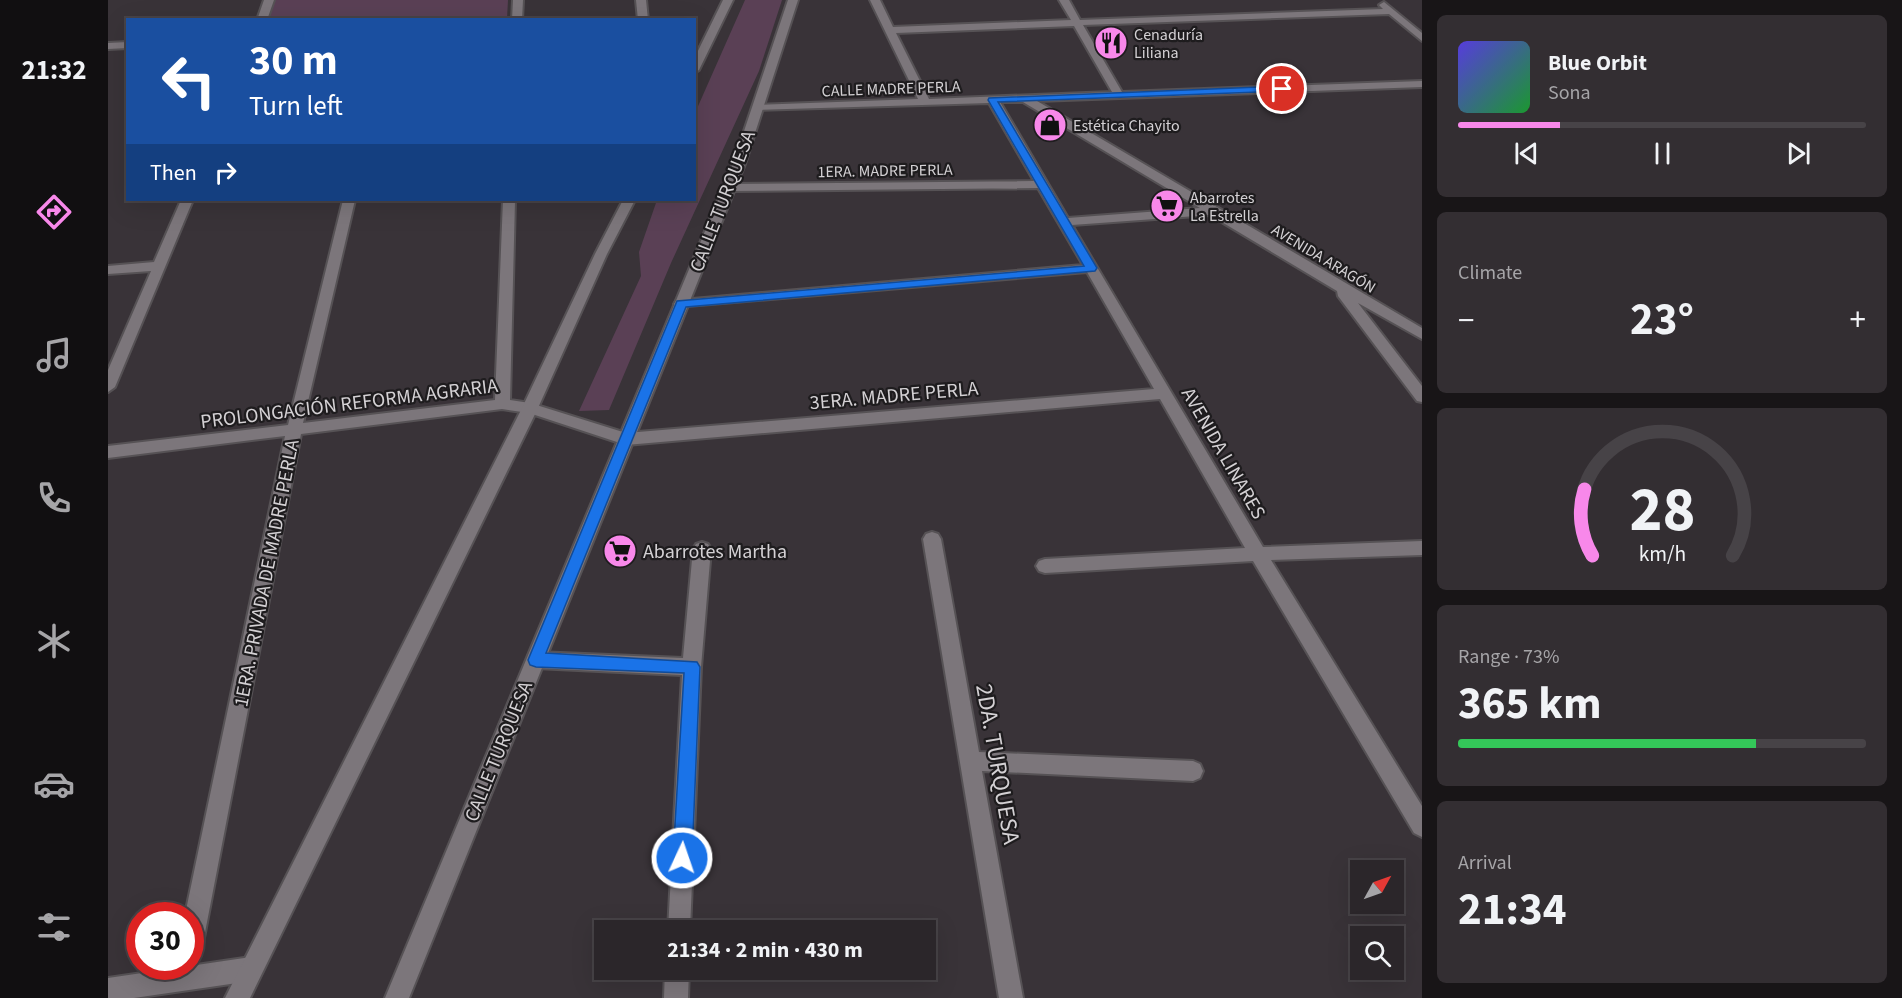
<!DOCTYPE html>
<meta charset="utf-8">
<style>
:root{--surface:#2b262a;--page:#332e32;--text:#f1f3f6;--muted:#a6a5a8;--line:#474347;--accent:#f888ea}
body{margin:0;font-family:"Source Sans 3",sans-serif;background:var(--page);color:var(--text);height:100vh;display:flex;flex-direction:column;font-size:22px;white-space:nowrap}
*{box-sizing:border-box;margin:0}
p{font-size:20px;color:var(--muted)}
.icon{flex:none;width:33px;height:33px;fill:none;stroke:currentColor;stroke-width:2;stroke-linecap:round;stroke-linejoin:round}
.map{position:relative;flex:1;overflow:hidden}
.drawer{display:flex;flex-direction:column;gap:15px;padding:15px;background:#181517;width:480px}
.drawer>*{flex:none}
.banner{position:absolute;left:18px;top:18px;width:570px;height:183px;border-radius:0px;box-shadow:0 6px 24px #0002,0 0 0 2px var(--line);background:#1a4fa0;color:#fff;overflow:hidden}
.needle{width:39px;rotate:50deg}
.controls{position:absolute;left:1242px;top:860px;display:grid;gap:12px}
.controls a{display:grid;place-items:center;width:54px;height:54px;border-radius:0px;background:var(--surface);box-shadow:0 6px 24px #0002,0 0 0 2px var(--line);font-size:30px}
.speed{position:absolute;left:18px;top:902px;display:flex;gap:12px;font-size:30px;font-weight:700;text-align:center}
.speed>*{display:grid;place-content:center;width:78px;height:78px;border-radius:50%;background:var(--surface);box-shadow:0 6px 24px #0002,0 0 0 2px var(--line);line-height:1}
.speed .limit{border:9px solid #d22;background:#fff;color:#111}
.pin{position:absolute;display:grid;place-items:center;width:51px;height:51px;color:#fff;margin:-26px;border:3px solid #fff;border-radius:50%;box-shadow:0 2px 6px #0007}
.me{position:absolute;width:66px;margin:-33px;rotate:3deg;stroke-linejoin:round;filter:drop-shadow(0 0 4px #0008)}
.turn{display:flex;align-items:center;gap:21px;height:126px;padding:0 24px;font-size:27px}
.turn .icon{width:78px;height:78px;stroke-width:2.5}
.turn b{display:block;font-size:42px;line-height:51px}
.then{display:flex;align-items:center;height:57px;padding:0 24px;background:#0003;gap:12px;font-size:22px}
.big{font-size:45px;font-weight:700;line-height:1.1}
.drawer .tile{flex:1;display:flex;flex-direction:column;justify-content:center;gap:9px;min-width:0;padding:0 21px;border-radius:9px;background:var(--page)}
.drawer .dial{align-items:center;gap:0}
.dial svg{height:156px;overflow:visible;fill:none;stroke:var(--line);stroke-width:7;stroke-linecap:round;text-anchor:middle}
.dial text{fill:var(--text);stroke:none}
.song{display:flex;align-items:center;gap:18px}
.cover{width:72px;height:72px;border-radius:9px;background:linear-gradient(135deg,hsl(250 70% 55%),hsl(130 70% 35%))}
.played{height:6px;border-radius:3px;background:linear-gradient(90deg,var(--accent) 25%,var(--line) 25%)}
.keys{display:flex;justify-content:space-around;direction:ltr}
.heat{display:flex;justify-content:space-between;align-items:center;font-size:33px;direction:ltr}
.charge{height:9px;border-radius:4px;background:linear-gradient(90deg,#34c759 73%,var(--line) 0)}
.trip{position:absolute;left:486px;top:920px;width:342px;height:60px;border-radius:0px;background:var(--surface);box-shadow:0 6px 24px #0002,0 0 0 2px var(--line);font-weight:700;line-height:60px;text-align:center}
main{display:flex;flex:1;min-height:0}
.menu{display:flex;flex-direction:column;width:108px;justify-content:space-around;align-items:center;background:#110f11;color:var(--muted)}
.menu .icon{width:42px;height:42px}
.menu .current{color:var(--accent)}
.menu b{font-size:27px;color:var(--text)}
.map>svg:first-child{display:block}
</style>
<main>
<nav class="menu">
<b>21:32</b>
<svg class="icon current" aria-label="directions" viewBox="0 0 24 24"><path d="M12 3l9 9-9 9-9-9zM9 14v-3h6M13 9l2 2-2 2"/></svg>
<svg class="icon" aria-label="music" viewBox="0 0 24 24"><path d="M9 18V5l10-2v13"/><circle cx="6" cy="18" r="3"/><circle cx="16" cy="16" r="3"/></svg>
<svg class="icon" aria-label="phone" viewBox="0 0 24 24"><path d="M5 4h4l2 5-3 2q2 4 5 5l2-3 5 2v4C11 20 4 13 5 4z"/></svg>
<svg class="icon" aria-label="climate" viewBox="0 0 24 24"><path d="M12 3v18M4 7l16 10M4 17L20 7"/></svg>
<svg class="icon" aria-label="car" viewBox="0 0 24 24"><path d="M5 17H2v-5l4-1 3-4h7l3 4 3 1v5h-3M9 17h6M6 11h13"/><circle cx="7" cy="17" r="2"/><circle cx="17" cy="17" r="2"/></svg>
<svg class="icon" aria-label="filters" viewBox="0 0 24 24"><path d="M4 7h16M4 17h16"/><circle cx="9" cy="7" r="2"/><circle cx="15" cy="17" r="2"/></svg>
</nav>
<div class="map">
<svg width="1314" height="998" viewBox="0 0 1314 998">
<rect width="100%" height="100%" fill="#393338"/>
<!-- green -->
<path fill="#5a4055" d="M167,0H400L399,19H160Z
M637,0H674L651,71L563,263L501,410L471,411L533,276L531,252L549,200H586L587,113Z"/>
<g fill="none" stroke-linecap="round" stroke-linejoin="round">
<!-- minor casing -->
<g stroke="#565255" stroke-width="4">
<path id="minor" d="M156,0H166L159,20H149Z
M405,0H415L414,20H404Z
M528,0H538L540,20H530Z
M762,0H772L785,27L963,20L951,0H961L972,20L1275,9L1271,5L1276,2L1314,33V41L1281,14L975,25L1014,92L1314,81V87L929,101L1314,328V339L1250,303L1314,386V402L1309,401L1230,296L1229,291L1102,215L964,225L1155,547L1314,541V555L1163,560L1314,806V837L1306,833L1145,561L937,573L931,571L928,566L931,561L937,559L1137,548L1052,399L518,445L421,413L394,409L193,434L94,948L90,956L82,959V915H77L177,436L0,458V446L180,425L235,200H247L195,423L387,400L395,200H407L402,400L422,403L518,433L1046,389L979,272L568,307L566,304L568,301L573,300L975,265L930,188L617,191V185L621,184L926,181L881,103L645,110L644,108L649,105L810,99ZM966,26L1004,92L821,99L788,33ZM892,102H915L1092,208L960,218Z
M20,42V48L0,49V43Z
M73,200H85L7,387L0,392V370L43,271L0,274V266L46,262Z
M824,532L830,534L833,539L871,752L1085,761L1092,764L1095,771L1092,778L1085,781L874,771L915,998H891L815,539L818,534Z
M594,542L600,544L603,549L593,667L582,930H560L574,675L428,668L421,666L419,660L421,654L428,652L575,658L585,549L588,544Z
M143,957L151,961L155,969L151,977L143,981L26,998H0V978Z
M557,969H581L580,998H556Z"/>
</g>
<!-- secondary casing -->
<g stroke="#565255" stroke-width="4">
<path id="secondary" d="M615,0H625L591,70L586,73V59Z
M680,0H690L637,164L301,998H277L625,164Z
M515,200H527L499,254L430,408L142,998H117L414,408L487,254Z"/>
</g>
<!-- minor -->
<use href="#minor" fill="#7c767b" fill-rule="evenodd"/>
<!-- secondary -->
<use href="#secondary" fill="#7c767b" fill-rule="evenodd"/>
</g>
<!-- route -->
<path fill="#1a73e8" stroke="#114b97" stroke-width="1.5" d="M1174,86L1179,89L1177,91L890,102L989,268L987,271L578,307L438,653L589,662L592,667L584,858L581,865L574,867L568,865L565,858L576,673L428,667L422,665L420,660L569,301L976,266L880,100L881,98Z"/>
<!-- icons -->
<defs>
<g id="restaurant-disc" transform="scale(1.725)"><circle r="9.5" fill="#f888ea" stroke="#1e1c1e"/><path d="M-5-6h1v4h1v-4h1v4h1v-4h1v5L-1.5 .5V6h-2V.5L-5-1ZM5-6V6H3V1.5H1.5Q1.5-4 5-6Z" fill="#111"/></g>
<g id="shop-disc" transform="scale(1.725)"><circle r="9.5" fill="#f888ea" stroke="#1e1c1e"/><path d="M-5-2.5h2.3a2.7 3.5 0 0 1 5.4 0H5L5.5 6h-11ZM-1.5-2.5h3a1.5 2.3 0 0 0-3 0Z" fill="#111"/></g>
<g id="supermarket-disc" transform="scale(1.725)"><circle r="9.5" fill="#f888ea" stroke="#1e1c1e"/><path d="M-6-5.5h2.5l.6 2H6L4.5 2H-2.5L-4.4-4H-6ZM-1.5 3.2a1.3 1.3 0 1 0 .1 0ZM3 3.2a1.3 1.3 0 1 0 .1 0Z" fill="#111"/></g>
</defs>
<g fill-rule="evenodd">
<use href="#restaurant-disc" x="1003" y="43"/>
<use href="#shop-disc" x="942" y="125"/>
<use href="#supermarket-disc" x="1059" y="206"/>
<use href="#supermarket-disc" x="512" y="551"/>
</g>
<g text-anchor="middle" stroke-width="4.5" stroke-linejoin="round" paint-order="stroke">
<!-- far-poi labels -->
<g font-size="16" fill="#d4d1d4" stroke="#1e1c1e" text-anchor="start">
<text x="1026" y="40">Cenaduría<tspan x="1026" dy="18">Liliana</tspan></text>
<text x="965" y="131">Estética Chayito</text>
<text x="1082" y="203">Abarrotes<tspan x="1082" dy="18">La Estrella</tspan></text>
</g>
<!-- far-street labels -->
<g font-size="16" fill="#d4d1d4" stroke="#1e1c1e">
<text transform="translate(783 88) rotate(-2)" y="6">CALLE MADRE PERLA</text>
<text transform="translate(777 170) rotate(-1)" y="6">1ERA. MADRE PERLA</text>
<text transform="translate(1216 258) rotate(31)" y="6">AVENIDA ARAGÓN</text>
</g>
<!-- street labels -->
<g font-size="20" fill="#d4d1d4" stroke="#1e1c1e">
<text transform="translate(614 201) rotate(-69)" y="7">CALLE TURQUESA</text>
<text transform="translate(786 395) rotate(-5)" y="7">3ERA. MADRE PERLA</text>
<text transform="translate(241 403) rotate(-7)" y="7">PROLONGACIÓN REFORMA AGRARIA</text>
<text transform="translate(1116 453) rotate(60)" y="7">AVENIDA LINARES</text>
<text transform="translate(158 573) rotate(-79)" y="7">1ERA. PRIVADA DE MADRE PERLA</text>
<text transform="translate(390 751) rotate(-68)" y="7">CALLE TURQUESA</text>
</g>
<!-- poi labels -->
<g font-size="20" fill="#d4d1d4" stroke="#1e1c1e" text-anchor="start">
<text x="535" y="558">Abarrotes Martha</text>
</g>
<!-- near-street labels -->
<g font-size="24" fill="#d4d1d4" stroke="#1e1c1e">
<text transform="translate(890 764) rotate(80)" y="8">2DA. TURQUESA</text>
</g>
</g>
</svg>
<div class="controls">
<a><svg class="needle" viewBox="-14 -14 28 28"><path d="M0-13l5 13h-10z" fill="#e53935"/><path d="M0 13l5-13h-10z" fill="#a6a5a8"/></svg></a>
<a><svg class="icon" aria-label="search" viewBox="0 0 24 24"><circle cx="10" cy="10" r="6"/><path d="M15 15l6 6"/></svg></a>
</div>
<div class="speed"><div class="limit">30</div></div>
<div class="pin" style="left:1174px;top:89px;background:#d93025"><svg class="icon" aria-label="arrive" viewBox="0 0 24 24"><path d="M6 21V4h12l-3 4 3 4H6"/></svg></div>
<svg class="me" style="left:574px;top:858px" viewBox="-20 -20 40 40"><circle r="17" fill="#1a73e8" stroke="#fff" stroke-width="3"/><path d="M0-11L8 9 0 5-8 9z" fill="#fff"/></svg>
<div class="trip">21:34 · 2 min · 430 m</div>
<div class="banner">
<div class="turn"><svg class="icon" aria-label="left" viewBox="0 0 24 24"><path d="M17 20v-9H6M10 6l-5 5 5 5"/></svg><div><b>30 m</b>Turn left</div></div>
<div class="then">Then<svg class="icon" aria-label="right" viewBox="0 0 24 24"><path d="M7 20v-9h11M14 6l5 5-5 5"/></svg></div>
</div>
</div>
<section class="drawer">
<div class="tile">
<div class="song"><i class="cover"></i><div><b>Blue Orbit</b><p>Sona</p></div></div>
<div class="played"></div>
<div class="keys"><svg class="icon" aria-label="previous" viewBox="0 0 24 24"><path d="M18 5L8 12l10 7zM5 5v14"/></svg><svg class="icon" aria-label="pause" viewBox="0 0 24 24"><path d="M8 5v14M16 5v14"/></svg><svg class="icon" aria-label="next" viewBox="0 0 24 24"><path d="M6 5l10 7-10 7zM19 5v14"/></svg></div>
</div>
<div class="tile"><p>Climate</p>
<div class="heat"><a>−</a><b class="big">23°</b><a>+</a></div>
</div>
<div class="tile dial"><svg viewBox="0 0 100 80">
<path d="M14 69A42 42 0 1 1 86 69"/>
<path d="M14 69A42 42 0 0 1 10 35" stroke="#f888ea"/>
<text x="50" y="56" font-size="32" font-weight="700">28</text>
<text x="50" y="72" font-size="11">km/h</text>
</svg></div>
<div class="tile"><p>Range · 73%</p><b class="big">365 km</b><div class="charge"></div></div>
<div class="tile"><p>Arrival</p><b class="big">21:34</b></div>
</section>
</main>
